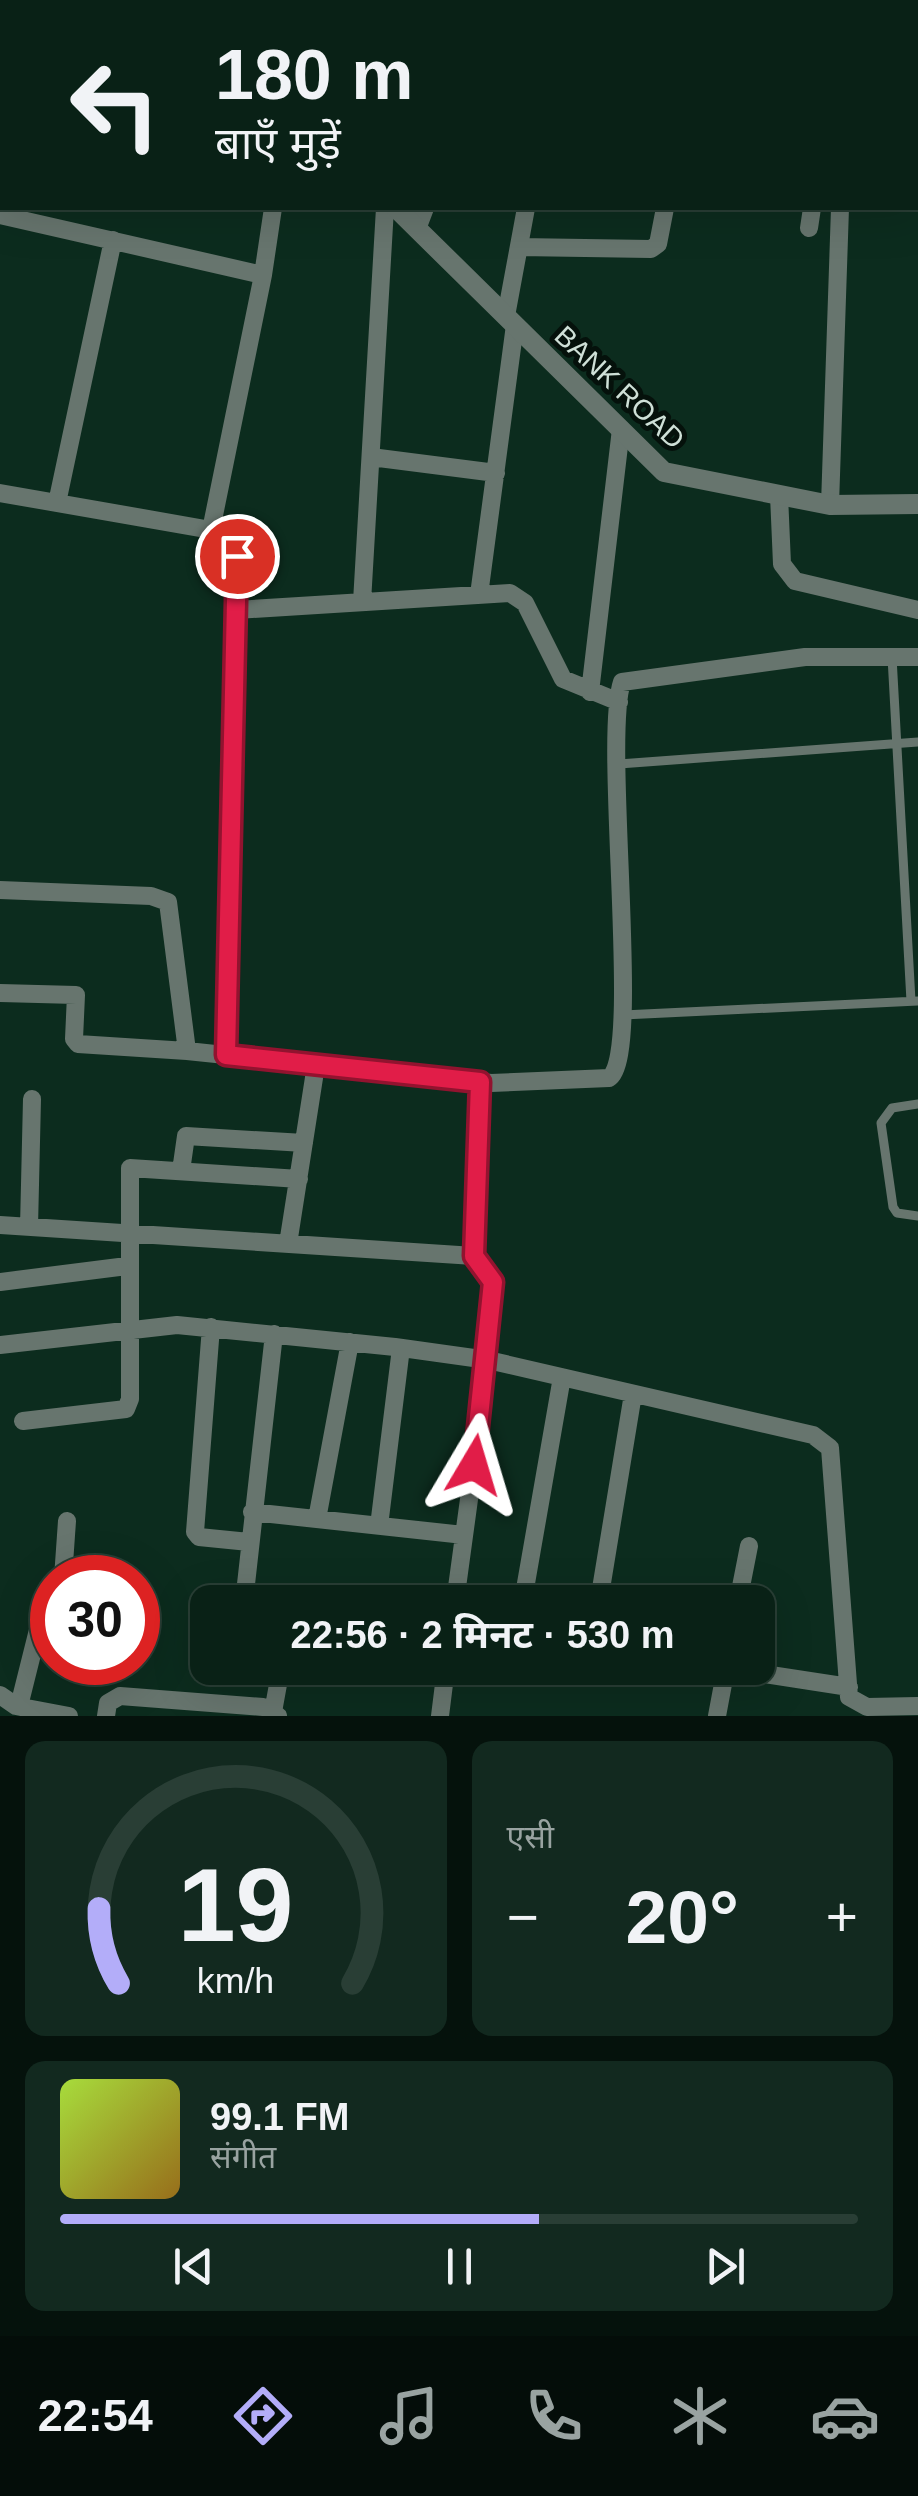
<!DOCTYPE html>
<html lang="hi">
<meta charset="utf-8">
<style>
:root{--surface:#092116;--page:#12291f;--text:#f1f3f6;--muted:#99a3a1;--line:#293e35;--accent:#b3adf9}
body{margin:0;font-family:Helvetica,"Noto Sans Devanagari",sans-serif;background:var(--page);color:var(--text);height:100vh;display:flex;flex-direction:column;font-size:38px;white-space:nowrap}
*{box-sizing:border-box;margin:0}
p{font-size:32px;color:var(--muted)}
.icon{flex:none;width:55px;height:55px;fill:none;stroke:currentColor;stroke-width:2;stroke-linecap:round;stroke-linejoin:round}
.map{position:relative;height:1716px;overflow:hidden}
.side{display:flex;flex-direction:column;gap:25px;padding:25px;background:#05120c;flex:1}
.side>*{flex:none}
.top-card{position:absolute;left:0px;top:0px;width:920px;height:210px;box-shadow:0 10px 40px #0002,0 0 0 2px var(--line);background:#092116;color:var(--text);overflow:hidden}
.speed{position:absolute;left:30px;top:1555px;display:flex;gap:20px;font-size:50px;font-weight:700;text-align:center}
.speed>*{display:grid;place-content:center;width:130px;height:130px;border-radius:50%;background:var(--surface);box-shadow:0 10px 40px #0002,0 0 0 2px var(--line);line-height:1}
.speed .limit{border:15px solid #d22;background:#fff;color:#111}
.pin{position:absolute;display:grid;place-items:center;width:85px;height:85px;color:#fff;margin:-42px;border:5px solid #fff;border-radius:50%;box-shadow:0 2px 10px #0007}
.me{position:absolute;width:110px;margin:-55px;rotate:7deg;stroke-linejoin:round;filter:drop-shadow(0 0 8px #0008)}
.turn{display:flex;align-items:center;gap:35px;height:210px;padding:0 50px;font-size:45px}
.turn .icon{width:130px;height:130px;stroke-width:2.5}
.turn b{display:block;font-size:70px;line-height:85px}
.big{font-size:75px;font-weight:700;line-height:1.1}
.side .tile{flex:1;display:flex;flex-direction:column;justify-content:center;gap:15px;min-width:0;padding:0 35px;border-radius:20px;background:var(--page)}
.side .dial{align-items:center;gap:0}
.dial svg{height:260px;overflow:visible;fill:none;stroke:var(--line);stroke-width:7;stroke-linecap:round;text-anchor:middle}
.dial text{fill:var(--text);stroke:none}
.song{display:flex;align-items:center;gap:30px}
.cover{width:120px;height:120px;border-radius:15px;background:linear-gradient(135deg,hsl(80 70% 55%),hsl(40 70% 35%))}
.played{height:10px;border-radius:5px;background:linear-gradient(90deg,var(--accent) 60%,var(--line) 60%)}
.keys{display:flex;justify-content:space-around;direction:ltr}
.heat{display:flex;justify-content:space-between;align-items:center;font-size:55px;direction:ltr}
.side .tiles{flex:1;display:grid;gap:25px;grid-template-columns:1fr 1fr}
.tile:last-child{grid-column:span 2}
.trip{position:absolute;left:190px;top:1585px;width:585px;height:100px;border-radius:20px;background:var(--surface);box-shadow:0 10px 40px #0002,0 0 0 2px var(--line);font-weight:700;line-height:100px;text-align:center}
.tabs{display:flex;height:160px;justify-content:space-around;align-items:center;background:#040d09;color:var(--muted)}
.tabs .icon{width:70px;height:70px}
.tabs .selected{color:var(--accent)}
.tabs b{font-size:45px;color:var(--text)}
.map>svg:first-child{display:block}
</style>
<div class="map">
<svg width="918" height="1716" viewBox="0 0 918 1716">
<rect width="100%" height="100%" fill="#0c2c1e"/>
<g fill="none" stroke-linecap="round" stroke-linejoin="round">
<!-- service -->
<path stroke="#67756e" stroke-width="9" d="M892,657L911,1001
M619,764L918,742
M623,1015L918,1001
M918,1104L892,1108L881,1123L893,1207L897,1213L918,1216"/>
<!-- minor -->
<path stroke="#67756e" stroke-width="18" d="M338,2L339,0
M508,2V0
M0,152H2
M0,215L263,275L273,208
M809,228L812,208
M417,229L425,208
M519,247L651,249L658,244L665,208
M506,316L526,208
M371,457L496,473
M0,493L211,530L263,275
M779,495L782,564L795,581L918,610
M57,503L113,240
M830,505L840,208
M211,530L227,536L237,556L227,1055
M479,595L515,325
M362,602L385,208
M236,610L510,593L525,603L563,679L619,702
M590,692L621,429
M0,890L151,896L168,902L187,1051L491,1083L609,1078C643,1058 602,741 622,682L805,657H918
M0,993L76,995L74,1039L78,1044L187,1051
M181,1171L186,1136L304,1143
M0,1225L474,1256
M29,1227L32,1099
M288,1244L316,1065
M0,1282L127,1266
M211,1327L195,1532L199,1537L249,1542
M0,1345L177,1325L395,1347L488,1360L813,1435L830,1448L849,1697L867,1707L918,1706
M23,1421L126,1409L130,1399V1168L299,1179
M252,1512L464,1535
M317,1519L350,1342
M379,1526L401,1348
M63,1578L67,1521
M525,1589L562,1377
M599,1601L633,1394
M244,1602L274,1334
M455,1602L488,1360L493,1282L474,1256L480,1082
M738,1602L749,1546
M726,1668L849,1687
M0,1695L16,1706L69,1716
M19,1706L41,1618L52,1613
M273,1712L281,1668
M106,1716L108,1703L120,1696L263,1707L278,1716
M440,1716L446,1668
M717,1716L726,1668"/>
<!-- tertiary -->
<path stroke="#67756e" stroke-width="20" d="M243,0L244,2
M396,208L664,472L830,505L918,504"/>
</g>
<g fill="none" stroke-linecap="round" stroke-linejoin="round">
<!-- route casing -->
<g stroke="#92132f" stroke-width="25">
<path id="route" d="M237,556L226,1055L480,1082L474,1256L493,1282L474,1465"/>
</g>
<!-- route -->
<use href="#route" stroke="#e11d48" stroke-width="18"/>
</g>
<g text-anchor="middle" stroke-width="10" stroke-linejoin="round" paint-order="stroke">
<!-- street labels -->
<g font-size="28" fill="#cfe0d7" stroke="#05110b">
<text transform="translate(620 387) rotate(43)" y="10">BANK ROAD</text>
</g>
</g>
</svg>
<div class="speed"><div class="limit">30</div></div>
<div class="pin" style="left:237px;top:556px;background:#d93025"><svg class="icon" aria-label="arrive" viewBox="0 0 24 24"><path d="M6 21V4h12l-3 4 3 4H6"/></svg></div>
<svg class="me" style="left:474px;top:1465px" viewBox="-20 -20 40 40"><path d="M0-17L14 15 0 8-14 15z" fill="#e11d48" stroke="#fff" stroke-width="4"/></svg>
<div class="trip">22:56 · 2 मिनट · 530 m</div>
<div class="top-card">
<div class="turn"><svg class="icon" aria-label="left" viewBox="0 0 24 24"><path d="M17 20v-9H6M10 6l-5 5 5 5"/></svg><div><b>180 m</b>बाएँ मुड़ें</div></div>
</div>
</div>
<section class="side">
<div class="tiles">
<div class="tile dial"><svg viewBox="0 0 100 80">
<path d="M14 69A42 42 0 1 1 86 69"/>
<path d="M14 69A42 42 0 0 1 8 46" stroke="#b3adf9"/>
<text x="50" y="56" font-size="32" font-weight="700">19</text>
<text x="50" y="72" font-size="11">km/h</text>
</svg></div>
<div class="tile"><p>एसी</p>
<div class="heat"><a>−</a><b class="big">20°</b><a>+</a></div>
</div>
<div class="tile">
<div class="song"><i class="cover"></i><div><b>99.1 FM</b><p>संगीत</p></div></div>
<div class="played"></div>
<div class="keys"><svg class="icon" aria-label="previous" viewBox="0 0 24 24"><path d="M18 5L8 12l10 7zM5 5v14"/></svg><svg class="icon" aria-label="pause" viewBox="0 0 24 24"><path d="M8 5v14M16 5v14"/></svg><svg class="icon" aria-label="next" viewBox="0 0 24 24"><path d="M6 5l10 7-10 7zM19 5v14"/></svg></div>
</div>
</div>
</section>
<nav class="tabs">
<b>22:54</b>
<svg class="icon selected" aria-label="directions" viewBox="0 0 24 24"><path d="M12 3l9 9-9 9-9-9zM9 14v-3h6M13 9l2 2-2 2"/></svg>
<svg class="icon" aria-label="music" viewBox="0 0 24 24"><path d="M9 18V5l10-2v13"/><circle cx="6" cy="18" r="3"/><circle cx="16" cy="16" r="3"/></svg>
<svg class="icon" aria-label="phone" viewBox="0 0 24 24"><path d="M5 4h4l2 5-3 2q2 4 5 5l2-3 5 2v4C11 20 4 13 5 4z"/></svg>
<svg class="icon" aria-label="climate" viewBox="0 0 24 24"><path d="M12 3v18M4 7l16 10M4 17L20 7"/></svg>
<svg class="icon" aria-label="car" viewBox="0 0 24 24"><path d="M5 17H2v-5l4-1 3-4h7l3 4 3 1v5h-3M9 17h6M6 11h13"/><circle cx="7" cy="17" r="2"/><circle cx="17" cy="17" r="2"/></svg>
</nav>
